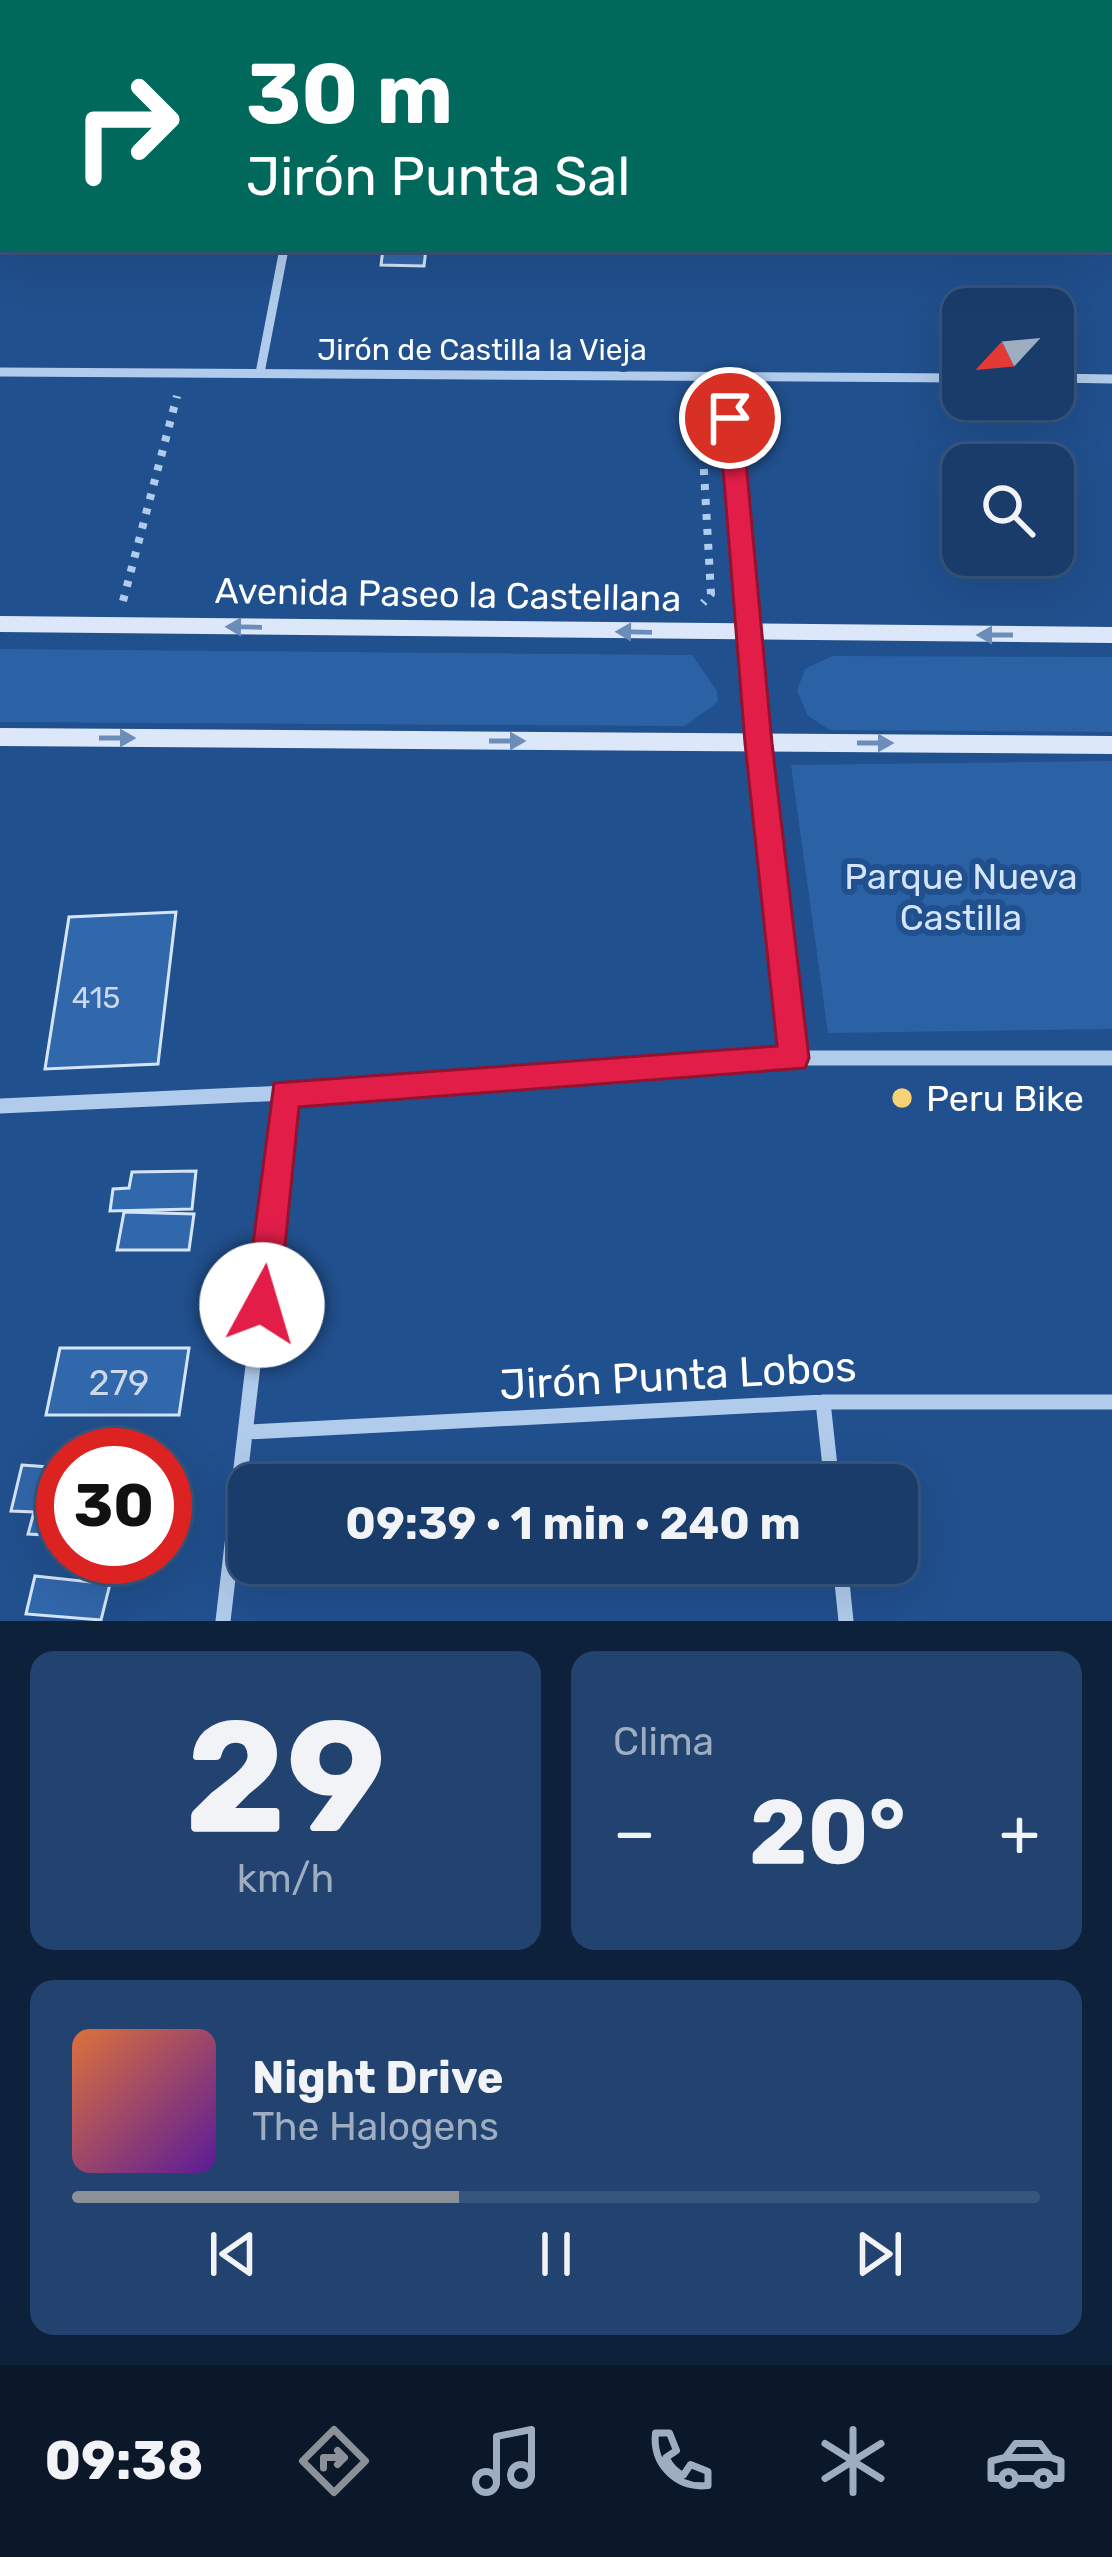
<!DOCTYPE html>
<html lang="es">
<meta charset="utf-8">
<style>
:root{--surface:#193c6a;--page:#224370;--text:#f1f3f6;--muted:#9fadc1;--line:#37567e;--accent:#8c9099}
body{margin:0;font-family:Rubik,sans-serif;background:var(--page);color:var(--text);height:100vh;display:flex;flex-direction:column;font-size:45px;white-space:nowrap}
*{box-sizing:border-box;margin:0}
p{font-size:39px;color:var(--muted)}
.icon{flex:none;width:66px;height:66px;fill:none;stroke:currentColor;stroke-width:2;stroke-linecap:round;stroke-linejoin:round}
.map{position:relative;height:1621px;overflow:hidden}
.drawer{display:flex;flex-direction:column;gap:30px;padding:30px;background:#0e213a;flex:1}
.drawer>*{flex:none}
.top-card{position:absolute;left:0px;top:0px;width:1113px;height:252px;box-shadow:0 12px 48px #0002,0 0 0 3px var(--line);background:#00695c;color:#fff;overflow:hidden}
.needle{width:78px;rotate:244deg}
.fabs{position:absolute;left:942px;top:288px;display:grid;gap:24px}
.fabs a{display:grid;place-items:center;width:132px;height:132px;border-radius:24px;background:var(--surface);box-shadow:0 12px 48px #0002,0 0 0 3px var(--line);font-size:60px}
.speed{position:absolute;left:36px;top:1428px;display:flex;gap:24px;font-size:60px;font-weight:700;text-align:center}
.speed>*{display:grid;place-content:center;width:156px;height:156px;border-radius:50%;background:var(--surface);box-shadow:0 12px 48px #0002,0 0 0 3px var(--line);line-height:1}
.speed .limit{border:18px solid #d22;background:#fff;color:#111}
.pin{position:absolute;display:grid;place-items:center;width:102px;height:102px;color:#fff;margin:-51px;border:6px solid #fff;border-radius:50%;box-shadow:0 3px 12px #0007}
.me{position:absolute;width:132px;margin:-66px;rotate:6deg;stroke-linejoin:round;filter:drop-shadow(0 0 9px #0008)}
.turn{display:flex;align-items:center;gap:42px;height:252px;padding:0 48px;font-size:54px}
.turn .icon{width:156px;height:156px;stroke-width:2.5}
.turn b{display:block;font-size:84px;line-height:102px}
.big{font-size:90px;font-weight:700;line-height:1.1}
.drawer .card{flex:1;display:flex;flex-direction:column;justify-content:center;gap:18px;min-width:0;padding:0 42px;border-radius:24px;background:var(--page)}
.drawer .dial{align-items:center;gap:0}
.dial b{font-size:156px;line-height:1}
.song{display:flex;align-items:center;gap:36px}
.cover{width:144px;height:144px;border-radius:18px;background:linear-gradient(135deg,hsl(20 70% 55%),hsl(270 70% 35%))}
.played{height:12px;border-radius:6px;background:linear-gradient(90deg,var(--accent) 40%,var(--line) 40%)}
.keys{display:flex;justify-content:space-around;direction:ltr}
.heat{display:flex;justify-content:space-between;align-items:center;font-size:66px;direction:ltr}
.drawer .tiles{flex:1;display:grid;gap:30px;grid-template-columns:1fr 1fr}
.card:last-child{grid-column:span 2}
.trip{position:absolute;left:228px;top:1464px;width:690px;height:120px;border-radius:24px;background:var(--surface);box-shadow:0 12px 48px #0002,0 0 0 3px var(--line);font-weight:700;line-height:120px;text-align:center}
.menu{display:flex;height:192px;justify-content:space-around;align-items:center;background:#0a182a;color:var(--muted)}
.menu .icon{width:84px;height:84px}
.menu .selected{color:var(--accent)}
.menu b{font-size:54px;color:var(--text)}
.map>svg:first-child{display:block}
</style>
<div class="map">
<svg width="1112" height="1621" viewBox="0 0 1112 1621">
<rect width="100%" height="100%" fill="#21508e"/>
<!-- green -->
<path fill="#2b62a6" d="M0,649L692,655L717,691L718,702L685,726L0,722Z
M832,656L1112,657V732L830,730L808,716L797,691L805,669Z
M1112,761V1029L828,1033L791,765Z"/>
<!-- building -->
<path fill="#3167ab" stroke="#d5e5f9" stroke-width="3" d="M383,249H426L424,266L381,265Z
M176,912L158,1064L45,1069L69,917Z
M196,1171L192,1209L110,1211L113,1189L129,1188L132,1172Z
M124,1212L194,1214L189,1250H117Z
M60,1348H189L179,1415H46Z
M22,1465L63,1468V1536L28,1534L34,1512L11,1511Z
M35,1576L110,1584L101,1620L26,1614Z"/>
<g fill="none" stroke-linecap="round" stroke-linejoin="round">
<!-- path -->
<path stroke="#b0cbec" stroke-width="8" stroke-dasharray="6 9" stroke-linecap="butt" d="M703,454L711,594L703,603
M123,601L177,396"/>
<!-- minor-far2 -->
<path stroke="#b0cbec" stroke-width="9" d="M232,0L246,3
M445,0L464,3
M1110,98L1112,85
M1110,114L1112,119
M0,372L963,378
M260,373L284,249
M726,376L728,399
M1053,378L1112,379"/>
<!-- minor-far1 -->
<path stroke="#b0cbec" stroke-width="10" d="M728,396L779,926"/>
<!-- minor -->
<path stroke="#b0cbec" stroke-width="15" d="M779,923L794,1058
M0,1106L285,1093L794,1058H1112
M823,1402L832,1485
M248,1432L823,1402H1112
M840,1563L846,1621
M223,1621L285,1093"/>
<!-- secondary -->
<path fill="#dce8f9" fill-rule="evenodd" d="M0,616L1112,627V643L0,632Z
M0,728L1112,736V754L0,746Z"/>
</g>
<!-- one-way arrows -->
<defs><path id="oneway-solid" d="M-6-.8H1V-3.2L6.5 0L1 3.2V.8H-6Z" transform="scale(3)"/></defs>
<g fill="#6c8db9">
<use href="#oneway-solid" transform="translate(244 627) rotate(-179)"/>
<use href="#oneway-solid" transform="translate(634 632) rotate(-179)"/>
<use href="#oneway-solid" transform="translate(995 635) rotate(-180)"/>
<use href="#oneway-solid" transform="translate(117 738)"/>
<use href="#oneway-solid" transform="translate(507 741)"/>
<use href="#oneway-solid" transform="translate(875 743)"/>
</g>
<!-- route -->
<path fill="#e11d48" stroke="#92132f" stroke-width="3" d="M730,411L742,418L772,743L809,1058L805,1068L299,1107L279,1305L274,1317L262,1322L250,1317L245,1305L274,1083L777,1046L745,743L719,418Z"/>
<!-- markers -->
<circle fill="#f8d272" stroke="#21508e" stroke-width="4.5" cx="902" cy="1098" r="12"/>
<g text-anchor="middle" stroke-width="12" stroke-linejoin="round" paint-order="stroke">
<!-- far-street labels -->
<g font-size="30" fill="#fff" stroke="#21508e">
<text x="482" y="360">Jirón de Castilla la Vieja</text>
</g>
<!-- number labels -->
<g font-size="30" fill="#ccd9ea">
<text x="96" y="1008">415</text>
</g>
<!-- street labels -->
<g font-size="36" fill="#fff" stroke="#21508e">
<text transform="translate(448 594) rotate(1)" y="13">Avenida Paseo la Castellana</text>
</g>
<!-- park labels -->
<g font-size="36" fill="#d5e5f9" stroke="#21508e">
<text x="961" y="889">Parque Nueva<tspan x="961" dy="41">Castilla</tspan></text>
</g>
<!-- poi labels -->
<g font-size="36" fill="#fff" stroke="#21508e" text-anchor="start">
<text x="926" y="1111">Peru Bike</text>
</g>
<!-- near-number labels -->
<g font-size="36" fill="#ccd9ea">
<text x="119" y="1395">279</text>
</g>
<!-- near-street labels -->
<g font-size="42" fill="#fff" stroke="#21508e">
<text transform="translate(678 1375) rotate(-3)" y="15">Jirón Punta Lobos</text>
</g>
</g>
</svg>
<div class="fabs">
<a><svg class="needle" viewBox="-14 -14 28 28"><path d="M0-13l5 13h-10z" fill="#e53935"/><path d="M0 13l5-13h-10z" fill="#9fadc1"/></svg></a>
<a><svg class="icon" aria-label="search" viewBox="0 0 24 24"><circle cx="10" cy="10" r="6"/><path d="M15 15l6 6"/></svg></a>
</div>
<div class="speed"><div class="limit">30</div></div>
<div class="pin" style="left:730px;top:418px;background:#d93025"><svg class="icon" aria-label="arrive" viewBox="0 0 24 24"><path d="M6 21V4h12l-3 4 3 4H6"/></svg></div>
<svg class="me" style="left:262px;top:1305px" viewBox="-20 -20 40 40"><circle r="19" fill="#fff"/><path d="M0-13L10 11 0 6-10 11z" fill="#e11d48"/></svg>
<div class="trip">09:39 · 1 min · 240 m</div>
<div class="top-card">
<div class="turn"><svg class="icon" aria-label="right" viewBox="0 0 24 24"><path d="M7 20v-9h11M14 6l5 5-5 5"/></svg><div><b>30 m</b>Jirón Punta Sal</div></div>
</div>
</div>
<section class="drawer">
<div class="tiles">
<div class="card dial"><b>29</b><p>km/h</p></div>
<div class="card"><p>Clima</p>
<div class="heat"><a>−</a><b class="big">20°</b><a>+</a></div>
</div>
<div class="card">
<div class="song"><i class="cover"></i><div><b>Night Drive</b><p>The Halogens</p></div></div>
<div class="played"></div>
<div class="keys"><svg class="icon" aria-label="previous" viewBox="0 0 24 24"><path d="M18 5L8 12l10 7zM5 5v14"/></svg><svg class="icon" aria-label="pause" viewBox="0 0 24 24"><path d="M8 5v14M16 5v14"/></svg><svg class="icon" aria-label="next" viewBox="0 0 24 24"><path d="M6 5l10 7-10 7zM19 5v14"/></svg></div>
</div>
</div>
</section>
<nav class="menu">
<b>09:38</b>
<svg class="icon selected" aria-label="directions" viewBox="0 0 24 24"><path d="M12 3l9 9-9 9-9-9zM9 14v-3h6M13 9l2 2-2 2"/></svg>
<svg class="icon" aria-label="music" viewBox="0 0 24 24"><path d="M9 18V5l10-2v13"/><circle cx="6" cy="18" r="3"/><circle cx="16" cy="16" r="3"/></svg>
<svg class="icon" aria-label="phone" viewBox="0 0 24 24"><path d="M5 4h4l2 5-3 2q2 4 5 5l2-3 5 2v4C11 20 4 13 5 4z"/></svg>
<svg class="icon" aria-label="climate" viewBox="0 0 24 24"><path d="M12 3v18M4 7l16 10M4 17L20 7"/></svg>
<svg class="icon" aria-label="car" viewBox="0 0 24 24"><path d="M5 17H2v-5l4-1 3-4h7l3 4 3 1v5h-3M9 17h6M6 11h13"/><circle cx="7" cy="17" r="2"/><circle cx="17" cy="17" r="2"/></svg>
</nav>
